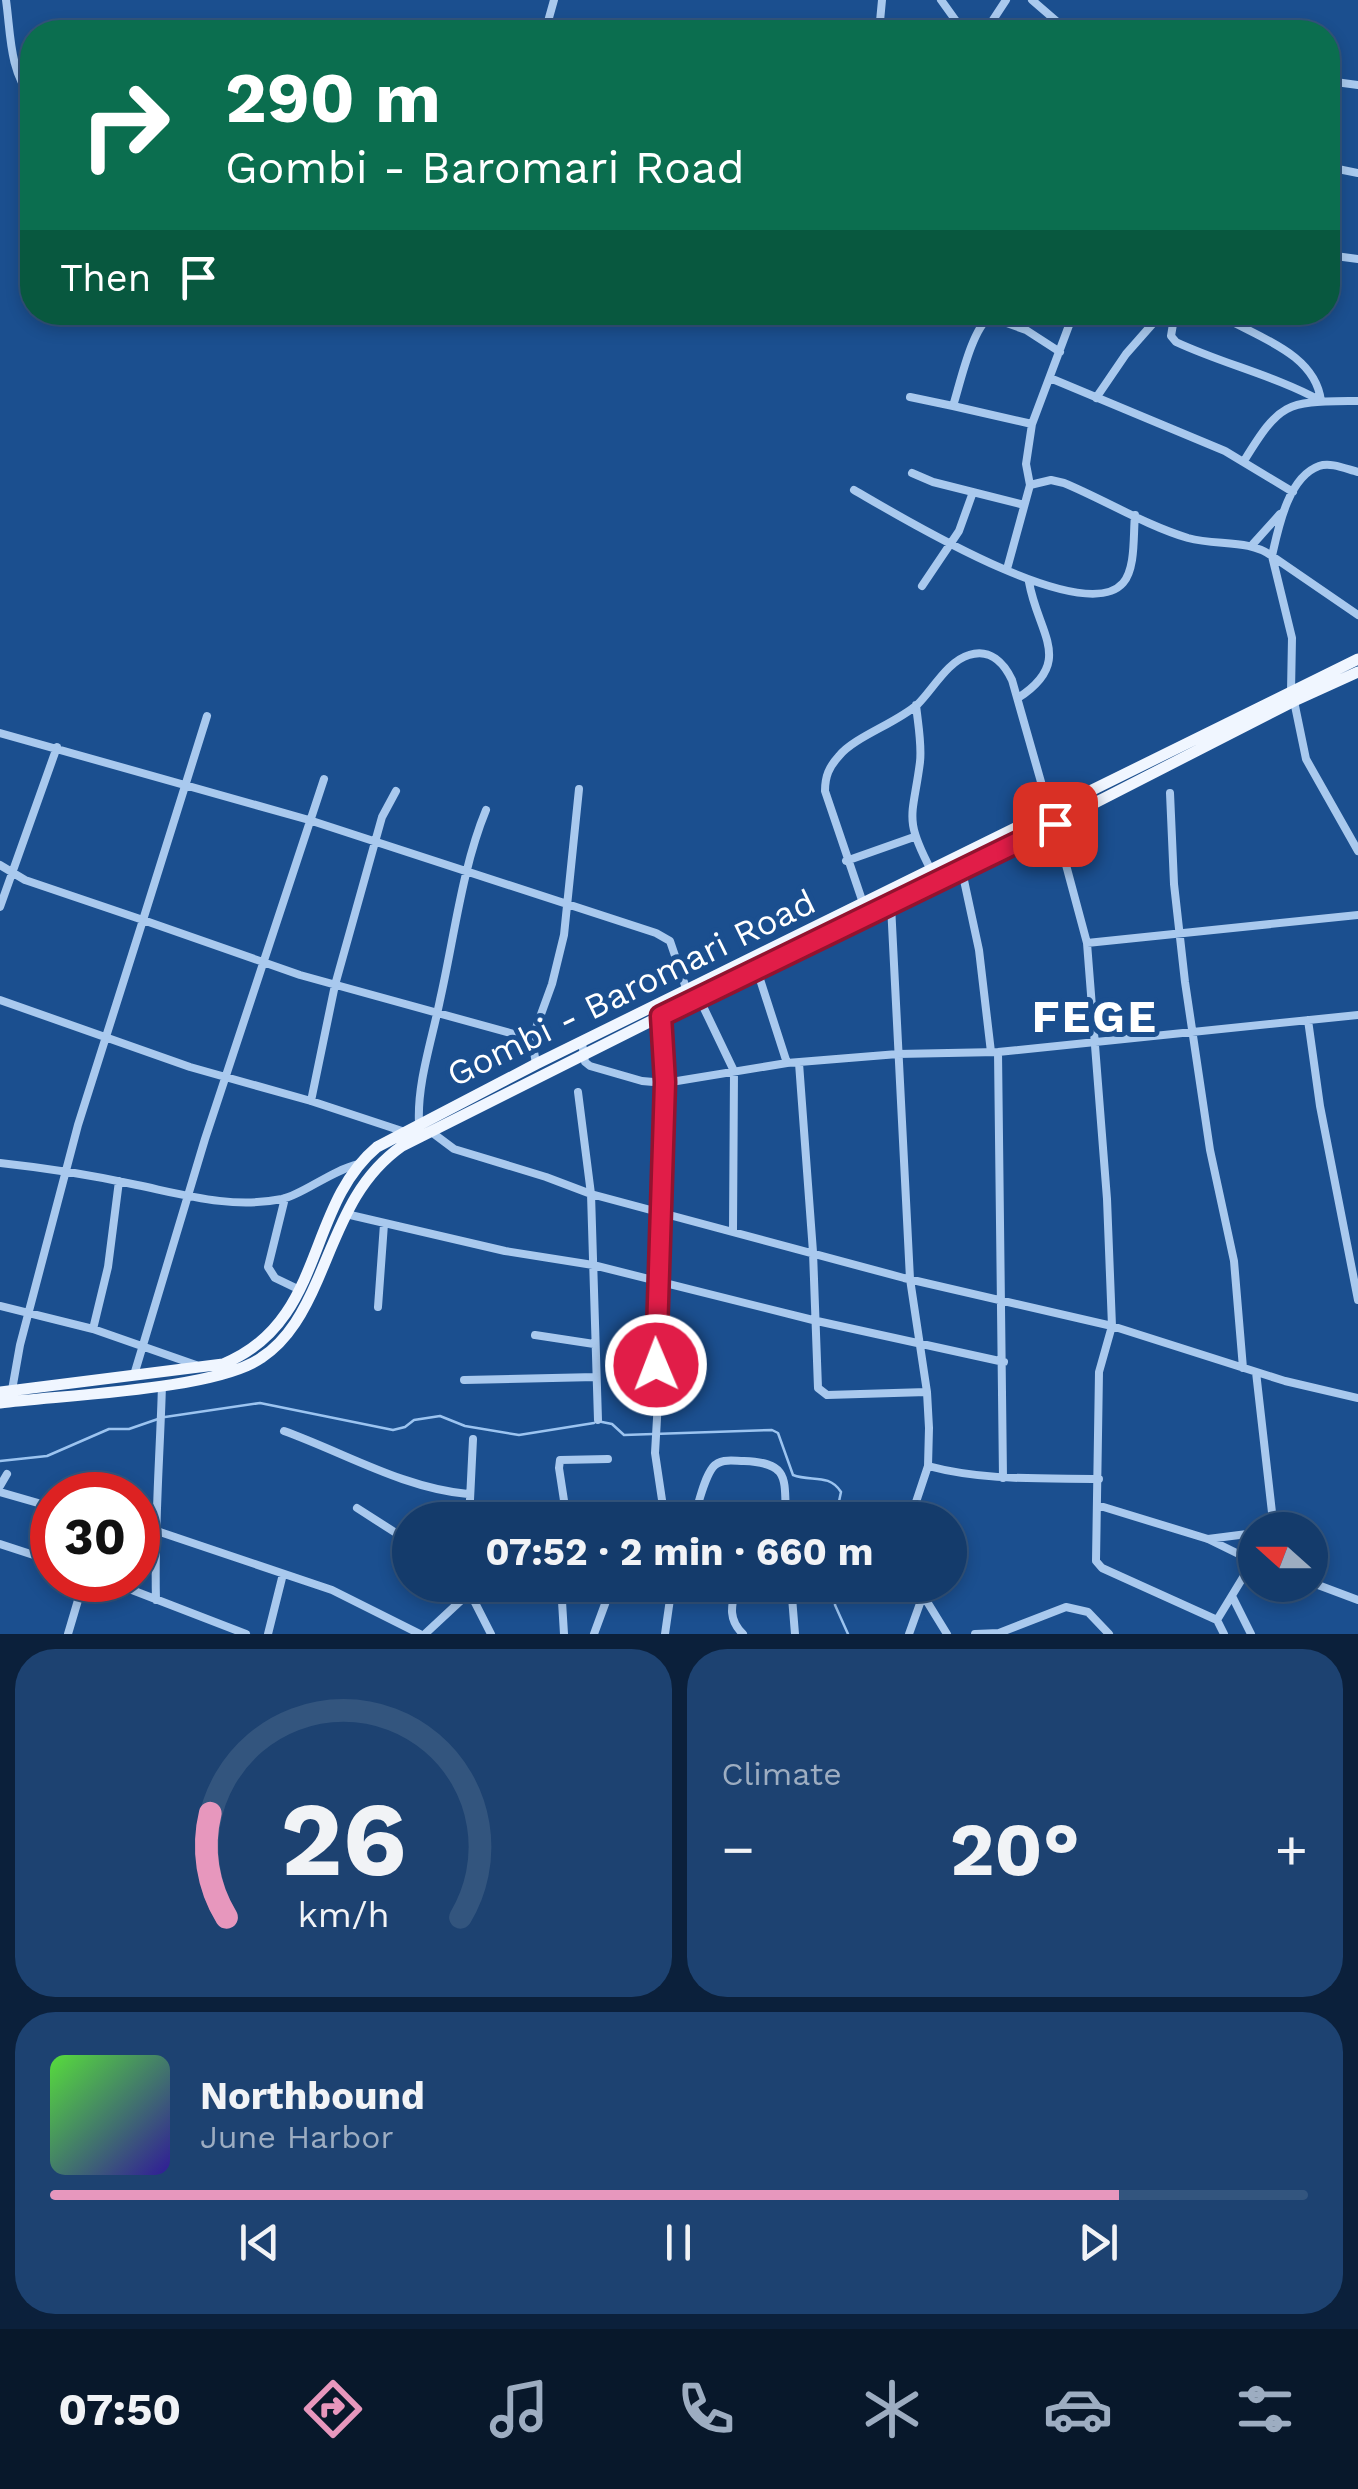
<!DOCTYPE html>
<meta charset="utf-8">
<style>
:root{--surface:#143b6b;--page:#1d4271;--text:#f1f3f6;--muted:#9dadc1;--line:#33557e;--accent:#e797bd}
body{margin:0;font-family:"Work Sans",sans-serif;background:var(--page);color:var(--text);height:100vh;display:flex;flex-direction:column;font-size:38px;white-space:nowrap}
*{box-sizing:border-box;margin:0}
p{font-size:32px;color:var(--muted)}
.icon{flex:none;width:55px;height:55px;fill:none;stroke:currentColor;stroke-width:2;stroke-linecap:round;stroke-linejoin:round}
.map{position:relative;height:1634px;overflow:hidden}
.side{display:flex;flex-direction:column;gap:15px;padding:15px;background:#0b203b;flex:1}
.side>*{flex:none}
.guide{position:absolute;left:20px;top:20px;width:1320px;height:305px;border-radius:40px;box-shadow:0 5px 15px #0003,0 0 0 2px var(--line);background:#0b6e4f;color:#fff;overflow:hidden}
.needle{width:65px;rotate:291deg}
.controls{position:absolute;left:1238px;top:1512px;display:grid;gap:20px}
.controls a{display:grid;place-items:center;width:90px;height:90px;border-radius:50%;background:var(--surface);box-shadow:0 5px 15px #0003,0 0 0 2px var(--line);font-size:50px}
.speed{position:absolute;left:30px;top:1472px;display:flex;gap:20px;font-size:50px;font-weight:700;text-align:center}
.speed>*{display:grid;place-content:center;width:130px;height:130px;border-radius:50%;background:var(--surface);box-shadow:0 5px 15px #0003,0 0 0 2px var(--line);line-height:1}
.speed .limit{border:15px solid #d22;background:#fff;color:#111}
.pin{position:absolute;display:grid;place-items:center;width:85px;height:85px;color:#fff;margin:-42px;border-radius:20px;box-shadow:0 5px 15px #0006}
.me{position:absolute;width:110px;margin:-55px;rotate:359deg;stroke-linejoin:round;filter:drop-shadow(0 0 8px #0008)}
.turn{display:flex;align-items:center;gap:35px;height:210px;padding:0 40px;font-size:45px}
.turn .icon{width:130px;height:130px;stroke-width:2.5}
.turn b{display:block;font-size:70px;line-height:85px}
.then{display:flex;align-items:center;height:95px;padding:0 40px;background:#0003;gap:20px;font-size:38px}
.big{font-size:75px;font-weight:700;line-height:1.1}
.side .widget{flex:1;display:flex;flex-direction:column;justify-content:center;gap:15px;min-width:0;padding:0 35px;border-radius:40px;background:var(--page)}
.side .dial{align-items:center;gap:0}
.dial svg{height:260px;overflow:visible;fill:none;stroke:var(--line);stroke-width:7;stroke-linecap:round;text-anchor:middle}
.dial text{fill:var(--text);stroke:none}
.song{display:flex;align-items:center;gap:30px}
.cover{width:120px;height:120px;border-radius:15px;background:linear-gradient(135deg,hsl(110 70% 55%),hsl(250 70% 35%))}
.played{height:10px;border-radius:5px;background:linear-gradient(90deg,var(--accent) 85%,var(--line) 85%)}
.keys{display:flex;justify-content:space-around;direction:ltr}
.heat{display:flex;justify-content:space-between;align-items:center;font-size:55px;direction:ltr}
.side .tiles{flex:1;display:grid;gap:15px;grid-template-columns:1fr 1fr}
.widget:last-child{grid-column:span 2}
.trip{position:absolute;left:392px;top:1502px;width:575px;height:100px;border-radius:50px;background:var(--surface);box-shadow:0 5px 15px #0003,0 0 0 2px var(--line);font-weight:700;line-height:100px;text-align:center}
.tabs{display:flex;height:160px;justify-content:space-around;align-items:center;background:#08182b;color:var(--muted)}
.tabs .icon{width:70px;height:70px}
.tabs .on{color:var(--accent)}
.tabs b{font-size:45px;color:var(--text)}
.map>svg:first-child{display:block}
</style>
<div class="map">
<svg width="1358" height="1634" viewBox="0 0 1358 1634">
<rect width="100%" height="100%" fill="#1b4f8f"/>
<g fill="none" stroke-linecap="round" stroke-linejoin="round">
<!-- stream -->
<path stroke="#9cc4f0" stroke-width="2.5" d="M165,1417L260,1403L393,1430L405,1427L414,1420L440,1416L465,1426L519,1435L594,1423
M602,1422L612,1424L624,1435L772,1430L778,1433L793,1475C811,1482 829,1473 841,1492L835,1520
M0,1461L47,1456L109,1429H129L158,1419
M835,1585V1605L848,1634"/>
<!-- street -->
<path stroke="#a9c9ee" stroke-width="8" d="M6,0C11,36 9,69 32,99
M941,0L964,32
M1032,0L1069,32
M545,32L554,0
M879,32L882,0
M985,32L1006,0
M1328,81L1358,85
M1328,167L1358,173
M1328,255L1358,259
M1175,312L1171,336L1176,342C1223,364 1276,376 1321,401
M1215,312C1252,336 1315,351 1321,401
M1050,378L1225,451L1293,492
M910,397L953,406
M1096,398L1126,354L1163,312
M1032,424L953,406C960,384 972,328 990,317L1026,330L1060,352
M1244,461C1282,399 1287,402 1358,401
M1358,472C1346,469 1331,462 1319,466C1288,477 1278,529 1272,556L1358,615
M912,473L933,482L1024,505
M1030,485L1051,480L1064,483C1105,500 1145,525 1188,538C1218,546 1248,539 1272,556L1292,638L1291,691
M854,490C896,514 1083,629 1123,583C1136,568 1133,535 1135,515
M1253,544L1280,514
M1007,569L1030,485L1026,464L1032,424L1074,312
M922,586L959,531L973,492
M1018,698C1075,661 1038,634 1029,582
M1294,701L1306,759L1358,851
M916,705C918,724 922,744 920,762C913,817 903,817 931,870
M207,716L143,920L300,975L532,1039
M0,733L309,820L656,933L670,941L687,991
M1170,793L1174,884L1185,982L1210,1150L1234,1261L1243,1368
M1055,824L1087,943L1107,1199L1112,1326L1099,1372L1096,1561L1102,1568L1217,1620L1253,1561
M846,861L914,837
M0,865L25,880L143,920L78,1125L20,1345L12,1390
M962,871L979,950L991,1052
M863,903L825,791C825,776 829,767 839,756C854,737 897,723 918,704C933,689 948,661 969,655C990,648 1004,663 1012,680L1049,810
M891,905L910,1279L927,1392L929,1428L928,1466L910,1520
M0,907L57,747
M1087,943L1358,915
M757,970L787,1063
M699,998L734,1071L733,1230
M0,1000L190,1067L311,1101L402,1131
M661,1016L665,1083L656,1307L658,1401L655,1453L665,1520
M1308,1020L1320,1106L1358,1300
M582,1043L585,1062L590,1066L642,1081L665,1083L787,1063L898,1054L998,1052L1358,1015
M998,1052L1003,1478
M799,1063L813,1252L818,1388L827,1395L927,1392
M536,1064L532,1039L552,984L564,935L579,789
M578,1092L591,1194L598,1420
M311,1101L335,985L382,817L396,791
M419,1123C417,1083 432,1040 440,1000C454,939 462,868 486,810
M430,1131L454,1149L546,1177L591,1194L904,1278L1112,1326L1285,1381L1358,1398
M0,1163C46,1168 92,1175 137,1185C185,1195 232,1209 282,1199C304,1194 330,1171 359,1164
M285,1198L268,1267L275,1278L300,1290
M346,1214L505,1251L593,1265L817,1321L1004,1362
M0,1306L93,1329L196,1365
M378,1307L384,1224
M93,1329L108,1267L119,1181
M535,1335L594,1344
M1256,1372L1274,1530
M134,1375L205,1139L324,779
M464,1380L596,1377
M284,1431C345,1453 403,1488 468,1494
M928,1466C984,1481 1041,1478 1099,1479
M0,1486L7,1474
M0,1492L52,1507
M1097,1505L1208,1539L1255,1562
M357,1508L410,1542
M469,1520L473,1439
M567,1520L559,1468L560,1460L608,1459
M693,1520C699,1504 703,1480 713,1467C721,1458 733,1461 744,1461C791,1463 784,1479 786,1520
M154,1530L332,1590L420,1634
M1208,1539L1255,1533
M0,1544L52,1561
M106,1580L246,1634
M1310,1582L1358,1600
M466,1585L491,1634
M561,1585L564,1634
M736,1585C732,1604 727,1619 743,1634
M791,1585L795,1634
M923,1595L947,1634
M1233,1598L1251,1634
M156,1600C154,1528 160,1457 162,1385
M1217,1620L1224,1634
M68,1634L84,1580
M268,1634L283,1574
M425,1634L469,1593L489,1585
M594,1634L612,1585
M665,1634L672,1585
M909,1634L923,1595L921,1585
M975,1634L999,1633L1066,1607L1088,1612L1109,1634"/>
<!-- primary -->
<path stroke="#f0f6ff" stroke-width="11" d="M0,1392L223,1364C326,1322 305,1207 377,1147L536,1064L1358,659
M0,1403C62,1395 215,1390 261,1358C289,1340 305,1309 318,1279C340,1228 355,1179 402,1146L661,1016L962,871L1294,701L1358,672"/>
</g>
<g fill="none" stroke-linecap="round" stroke-linejoin="round">
<!-- route casing -->
<g stroke="#92132f" stroke-width="25">
<path id="route" d="M656,1365L665,1082L661,1016L1055,824"/>
</g>
<!-- route -->
<use href="#route" stroke="#e11d48" stroke-width="18"/>
</g>
<g text-anchor="middle" stroke-width="10" stroke-linejoin="round" paint-order="stroke">
<!-- street labels -->
<g font-size="35" fill="#fff" stroke="#1b4f8f">
<text transform="translate(631 988) rotate(-26)" y="12">Gombi - Baromari Road</text>
</g>
<!-- district labels -->
<g font-size="45" font-weight="bold" letter-spacing="2.5" fill="#fff" stroke="#1b4f8f">
<text x="1095" y="1032">FEGE</text>
</g>
</g>
</svg>
<div class="controls">
<a><svg class="needle" viewBox="-14 -14 28 28"><path d="M0-13l5 13h-10z" fill="#e53935"/><path d="M0 13l5-13h-10z" fill="#9dadc1"/></svg></a>
</div>
<div class="speed"><div class="limit">30</div></div>
<div class="pin" style="left:1055px;top:824px;background:#d93025"><svg class="icon" aria-label="arrive" viewBox="0 0 24 24"><path d="M6 21V4h12l-3 4 3 4H6"/></svg></div>
<svg class="me" style="left:656px;top:1365px" viewBox="-20 -20 40 40"><circle r="17" fill="#e11d48" stroke="#fff" stroke-width="3"/><path d="M0-11L8 9 0 5-8 9z" fill="#fff"/></svg>
<div class="trip">07:52 · 2 min · 660 m</div>
<div class="guide">
<div class="turn"><svg class="icon" aria-label="right" viewBox="0 0 24 24"><path d="M7 20v-9h11M14 6l5 5-5 5"/></svg><div><b>290 m</b>Gombi - Baromari Road</div></div>
<div class="then">Then<svg class="icon" aria-label="arrive" viewBox="0 0 24 24"><path d="M6 21V4h12l-3 4 3 4H6"/></svg></div>
</div>
</div>
<section class="side">
<div class="tiles">
<div class="widget dial"><svg viewBox="0 0 100 80">
<path d="M14 69A42 42 0 1 1 86 69"/>
<path d="M14 69A42 42 0 0 1 9 37" stroke="#e797bd"/>
<text x="50" y="56" font-size="32" font-weight="700">26</text>
<text x="50" y="72" font-size="11">km/h</text>
</svg></div>
<div class="widget"><p>Climate</p>
<div class="heat"><a>−</a><b class="big">20°</b><a>+</a></div>
</div>
<div class="widget">
<div class="song"><i class="cover"></i><div><b>Northbound</b><p>June Harbor</p></div></div>
<div class="played"></div>
<div class="keys"><svg class="icon" aria-label="previous" viewBox="0 0 24 24"><path d="M18 5L8 12l10 7zM5 5v14"/></svg><svg class="icon" aria-label="pause" viewBox="0 0 24 24"><path d="M8 5v14M16 5v14"/></svg><svg class="icon" aria-label="next" viewBox="0 0 24 24"><path d="M6 5l10 7-10 7zM19 5v14"/></svg></div>
</div>
</div>
</section>
<nav class="tabs">
<b>07:50</b>
<svg class="icon on" aria-label="directions" viewBox="0 0 24 24"><path d="M12 3l9 9-9 9-9-9zM9 14v-3h6M13 9l2 2-2 2"/></svg>
<svg class="icon" aria-label="music" viewBox="0 0 24 24"><path d="M9 18V5l10-2v13"/><circle cx="6" cy="18" r="3"/><circle cx="16" cy="16" r="3"/></svg>
<svg class="icon" aria-label="phone" viewBox="0 0 24 24"><path d="M5 4h4l2 5-3 2q2 4 5 5l2-3 5 2v4C11 20 4 13 5 4z"/></svg>
<svg class="icon" aria-label="climate" viewBox="0 0 24 24"><path d="M12 3v18M4 7l16 10M4 17L20 7"/></svg>
<svg class="icon" aria-label="car" viewBox="0 0 24 24"><path d="M5 17H2v-5l4-1 3-4h7l3 4 3 1v5h-3M9 17h6M6 11h13"/><circle cx="7" cy="17" r="2"/><circle cx="17" cy="17" r="2"/></svg>
<svg class="icon" aria-label="filters" viewBox="0 0 24 24"><path d="M4 7h16M4 17h16"/><circle cx="9" cy="7" r="2"/><circle cx="15" cy="17" r="2"/></svg>
</nav>
